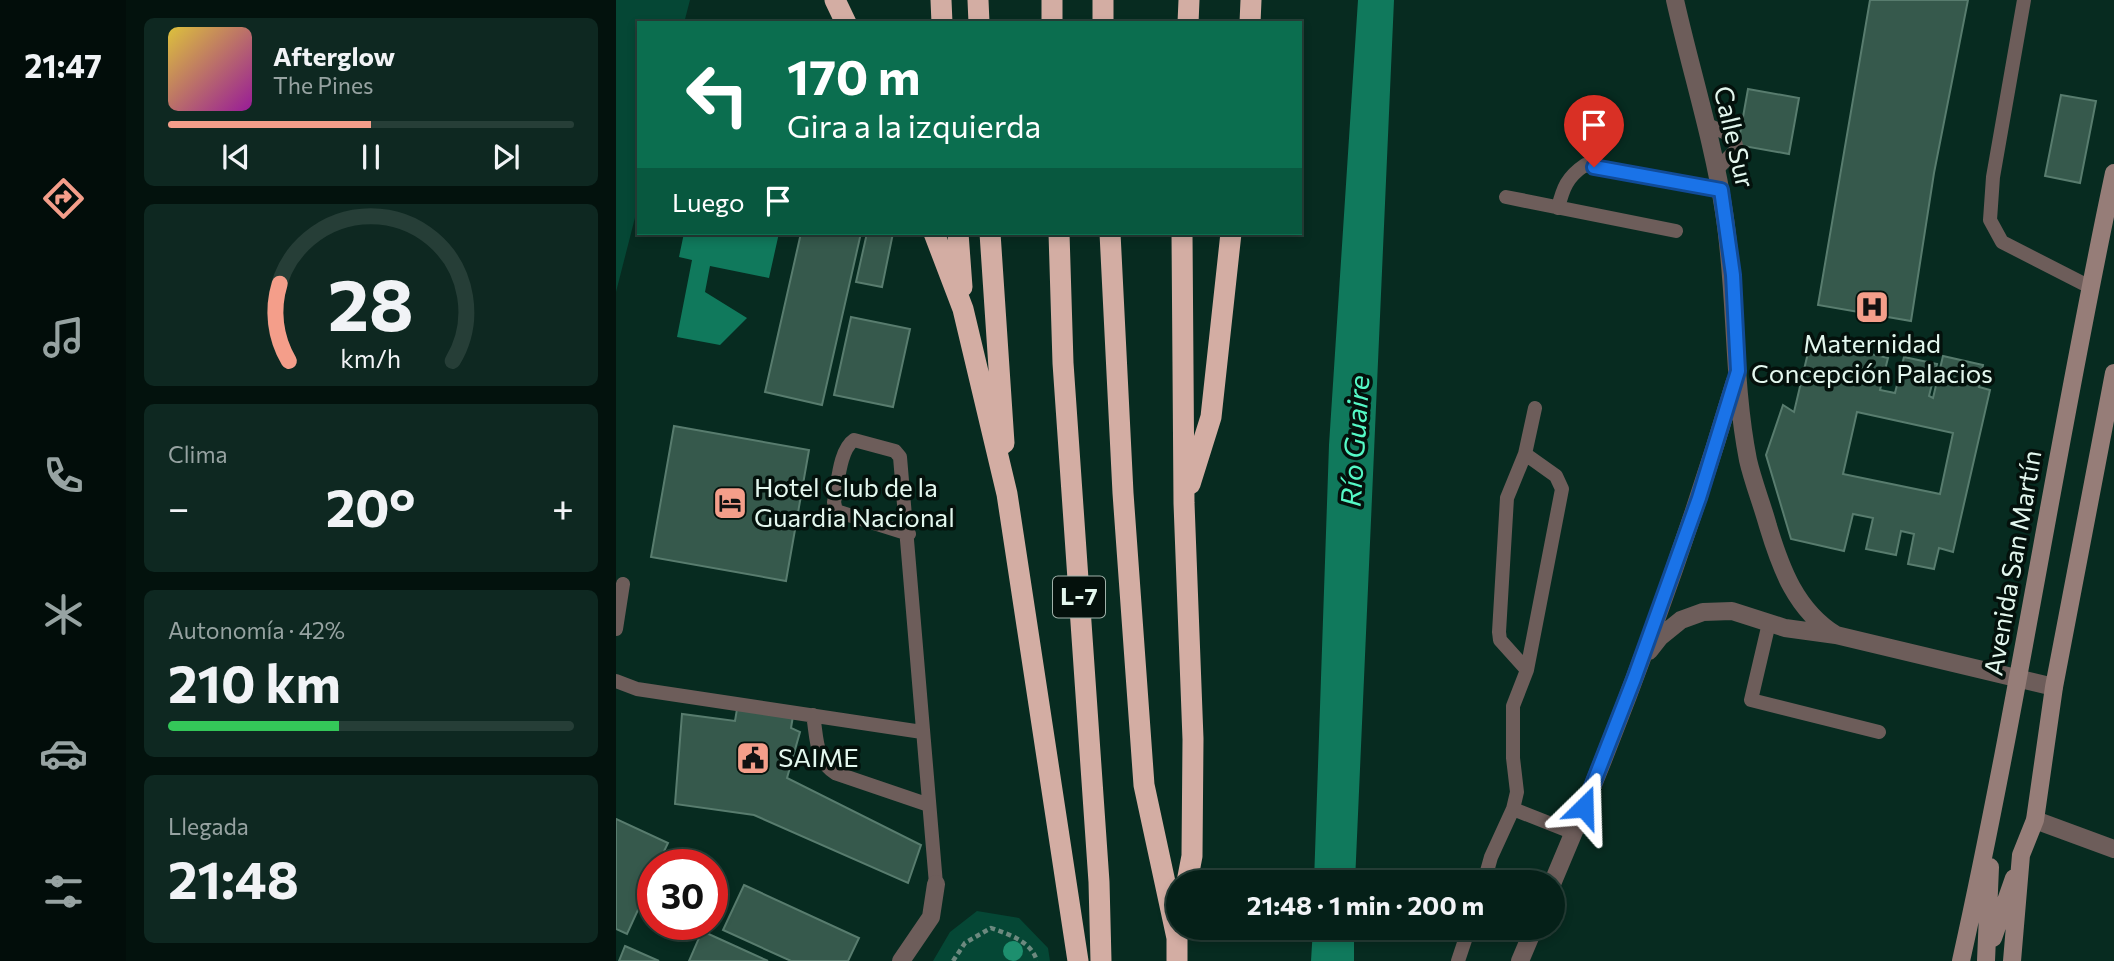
<!DOCTYPE html>
<html lang="es">
<meta charset="utf-8">
<style>
:root{--surface:#052018;--page:#0e2821;--text:#f1f3f6;--muted:#97a3a2;--line:#263e37;--accent:#f49e8a}
body{margin:0;font-family:Commissioner,sans-serif;background:var(--page);color:var(--text);height:100vh;display:flex;flex-direction:column;font-size:26px;white-space:nowrap}
*{box-sizing:border-box;margin:0}
p{font-size:23px;color:var(--muted)}
.icon{flex:none;width:38px;height:38px;fill:none;stroke:currentColor;stroke-width:2;stroke-linecap:round;stroke-linejoin:round}
.map{position:relative;flex:1;overflow:hidden}
.sheet{display:flex;flex-direction:column;gap:18px;padding:18px;background:#03120d;width:490px}
.sheet>*{flex:none}
.top-card{position:absolute;left:21px;top:21px;width:665px;height:214px;border-radius:0px;box-shadow:0 4px 10px #0003,0 0 0 2px var(--line);background:#0b6e4f;color:#fff;overflow:hidden}
.speed{position:absolute;left:21px;top:849px;display:flex;gap:14px;font-size:35px;font-weight:700;text-align:center}
.speed>*{display:grid;place-content:center;width:91px;height:91px;border-radius:50%;background:var(--surface);box-shadow:0 4px 10px #0003,0 0 0 2px var(--line);line-height:1}
.speed .limit{border:10px solid #d22;background:#fff;color:#111}
.pin{position:absolute;display:grid;place-items:center;width:60px;height:60px;color:#fff;margin:-72px -30px;border-radius:50% 50% 50% 0;rotate:-45deg;box-shadow:0 0 7px #0007}
.pin .icon{rotate:45deg}
.me{position:absolute;width:77px;margin:-38px;rotate:22deg;stroke-linejoin:round;filter:drop-shadow(0 0 5px #0008)}
.turn{display:flex;align-items:center;gap:24px;height:147px;padding:0 35px;font-size:32px}
.turn .icon{width:91px;height:91px;stroke-width:2.5}
.turn b{display:block;font-size:49px;line-height:60px}
.then{display:flex;align-items:center;height:66px;padding:0 35px;background:#0003;gap:14px;font-size:26px}
.big{font-size:52px;font-weight:700;line-height:1.1}
.sheet .tile{flex:1;display:flex;flex-direction:column;justify-content:center;gap:10px;min-width:0;padding:0 24px;border-radius:10px;background:var(--page)}
.sheet .dial{align-items:center;gap:0}
.dial svg{height:182px;overflow:visible;fill:none;stroke:var(--line);stroke-width:7;stroke-linecap:round;text-anchor:middle}
.dial text{fill:var(--text);stroke:none}
.song{display:flex;align-items:center;gap:21px}
.cover{width:84px;height:84px;border-radius:10px;background:linear-gradient(135deg,hsl(50 70% 55%),hsl(300 70% 35%))}
.played{height:7px;border-radius:4px;background:linear-gradient(90deg,var(--accent) 50%,var(--line) 50%)}
.keys{display:flex;justify-content:space-around;direction:ltr}
.heat{display:flex;justify-content:space-between;align-items:center;font-size:38px;direction:ltr}
.charge{height:10px;border-radius:5px;background:linear-gradient(90deg,#34c759 42%,var(--line) 0)}
.trip{position:absolute;left:550px;top:870px;width:399px;height:70px;border-radius:35px;background:var(--surface);box-shadow:0 4px 10px #0003,0 0 0 2px var(--line);font-weight:700;line-height:70px;text-align:center}
main{display:flex;flex:1;min-height:0}
.tabs{display:flex;flex-direction:column;width:126px;justify-content:space-around;align-items:center;background:#020d0a;color:var(--muted)}
.tabs .icon{width:49px;height:49px}
.tabs .active{color:var(--accent)}
.tabs b{font-size:32px;color:var(--text)}
.map>svg:first-child{display:block}
</style>
<main>
<nav class="tabs">
<b>21:47</b>
<svg class="icon active" aria-label="directions" viewBox="0 0 24 24"><path d="M12 3l9 9-9 9-9-9zM9 14v-3h6M13 9l2 2-2 2"/></svg>
<svg class="icon" aria-label="music" viewBox="0 0 24 24"><path d="M9 18V5l10-2v13"/><circle cx="6" cy="18" r="3"/><circle cx="16" cy="16" r="3"/></svg>
<svg class="icon" aria-label="phone" viewBox="0 0 24 24"><path d="M5 4h4l2 5-3 2q2 4 5 5l2-3 5 2v4C11 20 4 13 5 4z"/></svg>
<svg class="icon" aria-label="climate" viewBox="0 0 24 24"><path d="M12 3v18M4 7l16 10M4 17L20 7"/></svg>
<svg class="icon" aria-label="car" viewBox="0 0 24 24"><path d="M5 17H2v-5l4-1 3-4h7l3 4 3 1v5h-3M9 17h6M6 11h13"/><circle cx="7" cy="17" r="2"/><circle cx="17" cy="17" r="2"/></svg>
<svg class="icon" aria-label="filters" viewBox="0 0 24 24"><path d="M4 7h16M4 17h16"/><circle cx="9" cy="7" r="2"/><circle cx="15" cy="17" r="2"/></svg>
</nav>
<section class="sheet">
<div class="tile">
<div class="song"><i class="cover"></i><div><b>Afterglow</b><p>The Pines</p></div></div>
<div class="played"></div>
<div class="keys"><svg class="icon" aria-label="previous" viewBox="0 0 24 24"><path d="M18 5L8 12l10 7zM5 5v14"/></svg><svg class="icon" aria-label="pause" viewBox="0 0 24 24"><path d="M8 5v14M16 5v14"/></svg><svg class="icon" aria-label="next" viewBox="0 0 24 24"><path d="M6 5l10 7-10 7zM19 5v14"/></svg></div>
</div>
<div class="tile dial"><svg viewBox="0 0 100 80">
<path d="M14 69A42 42 0 1 1 86 69"/>
<path d="M14 69A42 42 0 0 1 10 35" stroke="#f49e8a"/>
<text x="50" y="56" font-size="32" font-weight="700">28</text>
<text x="50" y="72" font-size="11">km/h</text>
</svg></div>
<div class="tile"><p>Clima</p>
<div class="heat"><a>−</a><b class="big">20°</b><a>+</a></div>
</div>
<div class="tile"><p>Autonomía · 42%</p><b class="big">210 km</b><div class="charge"></div></div>
<div class="tile"><p>Llegada</p><b class="big">21:48</b></div>
</section>
<div class="map">
<svg width="1498" height="961" viewBox="0 0 1498 961">
<rect width="100%" height="100%" fill="#072b20"/>
<!-- green -->
<path fill="#054735" d="M0,0H74L68,23H23V202L0,292Z
M361,911L403,918L432,948L434,961H317L334,932Z"/>
<!-- water -->
<path fill="#10795c" d="M742,0H778L739,882H698L713,445Z
M68,233H163L153,278L94,266L89,292L131,318L104,345L61,337L76,260L63,257Z
M697,928H738V961H695Z"/>
<!-- building -->
<path fill="#36594c" stroke="#587c6e" stroke-width="2" fill-rule="evenodd" d="M1254,0H1352L1318,173L1295,321L1202,305Z
M1132,89L1183,98L1173,154L1122,145Z
M1445,95L1480,101L1464,183L1429,176Z
M185,233H245L206,405L149,392Z
M251,233H277L266,287L240,282Z
M235,317L294,329L277,407L218,395Z
M1195,340L1272,358L1264,390L1279,393L1288,357L1321,364L1313,396L1317,398L1327,356L1367,365L1363,387L1374,390L1337,552L1323,548L1318,569L1292,564L1298,534L1285,531L1280,555L1250,549L1257,518L1237,514L1228,551L1175,539L1150,455L1167,405L1178,412ZM1241,412L1337,433L1324,494L1227,474Z
M58,426L193,450L170,581L35,557Z
M121,709L177,716L175,728L184,732L171,778L305,845L292,883L138,815L59,804L66,714L119,721Z
M0,819L52,843L42,864H37V877L11,934L0,929Z
M128,885L243,938L232,961H175L107,930Z
M86,931L152,961H73Z
M9,946L43,961H3Z"/>
<g fill="none" stroke-linecap="round" stroke-linejoin="round">
<!-- path -->
<path stroke="#6c897f" stroke-width="4.5" stroke-dasharray="5 3.5" stroke-linecap="butt" d="M337,961L349,943L375,928C394,935 415,941 421,961"/>
<!-- lane -->
<path stroke="#6d5d5a" stroke-width="14" d="M1408,0L1377,177L1374,220L1386,242L1474,287
M1089,124C1102,130 1122,134 1120,150L1101,169
M890,197L1060,231
M942,208C947,188 951,177 969,165L1105,190
M293,534L220,511L218,502C222,485 223,450 238,440L279,451L284,457L320,884
M1153,623L1135,700L1263,732
M0,629L7,584
M911,670L884,640L883,632L891,498L909,454L919,408
M0,681L21,689L306,732
M197,715C201,737 199,760 219,773L313,805
M897,809L958,833
M868,882L875,857L897,809L901,792L897,758V706L911,670L946,489L940,476L909,454
M842,961L853,928"/>
<!-- street -->
<path stroke="#6d5d5a" stroke-width="18" d="M1059,0C1075,71 1097,140 1108,212C1121,294 1116,378 1132,460C1137,482 1146,504 1152,526C1165,569 1180,610 1220,635
M1033,651L1044,637L1065,620L1087,612L1116,611L1169,628L1220,635L1438,687
M1419,820L1498,849
M936,884C1006,720 1068,552 1119,381
M285,961L315,917L320,884
M904,961L918,928"/>
<!-- secondary -->
<path stroke="#967d78" stroke-width="18" d="M1377,938L1398,878
M1345,961C1403,700 1442,435 1498,173
M1370,961L1374,867
M1396,961L1405,855L1419,820L1438,687L1498,373"/>
<!-- highway -->
<path stroke="#d3ada3" stroke-width="21" d="M219,0L230,23
M325,0L326,23
M362,0L363,23
M436,0V23
M487,0V23
M572,23L573,0
M634,23L635,0
M318,233L347,309L391,494L462,961
M342,233L346,287
M374,233L388,443
M443,233L447,363L483,882L485,961
M494,233L507,493L528,785L561,938V961
M566,233L568,503L577,739L576,856L571,882
M574,484L595,417L615,233"/>
</g>
<!-- trees -->
<circle fill="#1d8f6e" cx="397" cy="951" r="10"/>
<g fill="none" stroke-linecap="round" stroke-linejoin="round">
<!-- route casing -->
<g stroke="#114b97" stroke-width="18">
<path id="route" d="M968,807L1018,679L1083,498L1122,371L1117,275L1105,190L978,167"/>
</g>
<!-- route -->
<use href="#route" stroke="#1a73e8" stroke-width="12"/>
</g>
<!-- icons -->
<defs>
<g id="hospital-square" transform="scale(1.75)"><rect x="-9" y="-9" width="18" height="18" rx="4" fill="#f49e8a" stroke="#04110c"/><path d="M-5-5h3v3.5h4V-5h3V5h-3V1.5h-4V5h-3Z" fill="#111"/></g>
<g id="hotel-square" transform="scale(1.75)"><rect x="-9" y="-9" width="18" height="18" rx="4" fill="#f49e8a" stroke="#04110c"/><path d="M-6-4.5h1.5V1H6V5H4.5V3h-9V5H-6ZM-4 0a1.8 1.8 0 1 1 3.6 0ZM.5 0V-2.5h3Q6-2.5 6 0Z" fill="#111"/></g>
<g id="civic-square" transform="scale(1.75)"><rect x="-9" y="-9" width="18" height="18" rx="4" fill="#f49e8a" stroke="#04110c"/><path d="M-.6-6.5H3V-4.5H.6V-3L4-1V1h2V6H-6V1h2V-1L-.6-3ZM-1.2 2.5V6h2.4V2.5Z" fill="#111"/></g>
</defs>
<g fill-rule="evenodd">
<use href="#hospital-square" x="1256" y="307"/>
<use href="#hotel-square" x="114" y="503"/>
<use href="#civic-square" x="137" y="758"/>
</g>
<g text-anchor="middle" stroke-width="7" stroke-linejoin="round" paint-order="stroke">
<!-- shield labels -->
<rect fill="#04110c" stroke="#a0b2aa" stroke-width="2" x="437" y="576.5" width="52" height="41" rx="5"/>
<g font-size="24" font-weight="bold" fill="#e3f7ee">
<text x="463" y="605">L-7</text>
</g>
<!-- street labels -->
<g font-size="26" fill="#e3f7ee" stroke="#04110c">
<text transform="translate(1118 137) rotate(77)" y="9">Calle Sur</text>
<text transform="translate(1397 563) rotate(-80)" y="9">Avenida San Martín</text>
</g>
<!-- poi labels -->
<g font-size="26" fill="#e3f7ee" stroke="#04110c" text-anchor="start">
<text x="1256" y="353" text-anchor="middle">Maternidad<tspan x="1256" dy="30">Concepción Palacios</tspan></text>
<text x="138" y="497">Hotel Club de la<tspan x="138" dy="30">Guardia Nacional</tspan></text>
<text x="162" y="767">SAIME</text>
</g>
<!-- water labels -->
<g font-size="28" font-style="italic" fill="#55f9c6" stroke="#04110c">
<text transform="translate(739 441) rotate(-86)" y="10">Río Guaire</text>
</g>
</g>
</svg>
<div class="speed"><div class="limit">30</div></div>
<div class="pin" style="left:978px;top:167px;background:#d93025"><svg class="icon" aria-label="arrive" viewBox="0 0 24 24"><path d="M6 21V4h12l-3 4 3 4H6"/></svg></div>
<svg class="me" style="left:968px;top:807px" viewBox="-20 -20 40 40"><path d="M0-17L14 15 0 8-14 15z" fill="#1a73e8" stroke="#fff" stroke-width="4"/></svg>
<div class="trip">21:48 · 1 min · 200 m</div>
<div class="top-card">
<div class="turn"><svg class="icon" aria-label="left" viewBox="0 0 24 24"><path d="M17 20v-9H6M10 6l-5 5 5 5"/></svg><div><b>170 m</b>Gira a la izquierda</div></div>
<div class="then">Luego<svg class="icon" aria-label="arrive" viewBox="0 0 24 24"><path d="M6 21V4h12l-3 4 3 4H6"/></svg></div>
</div>
</div>
</main>
